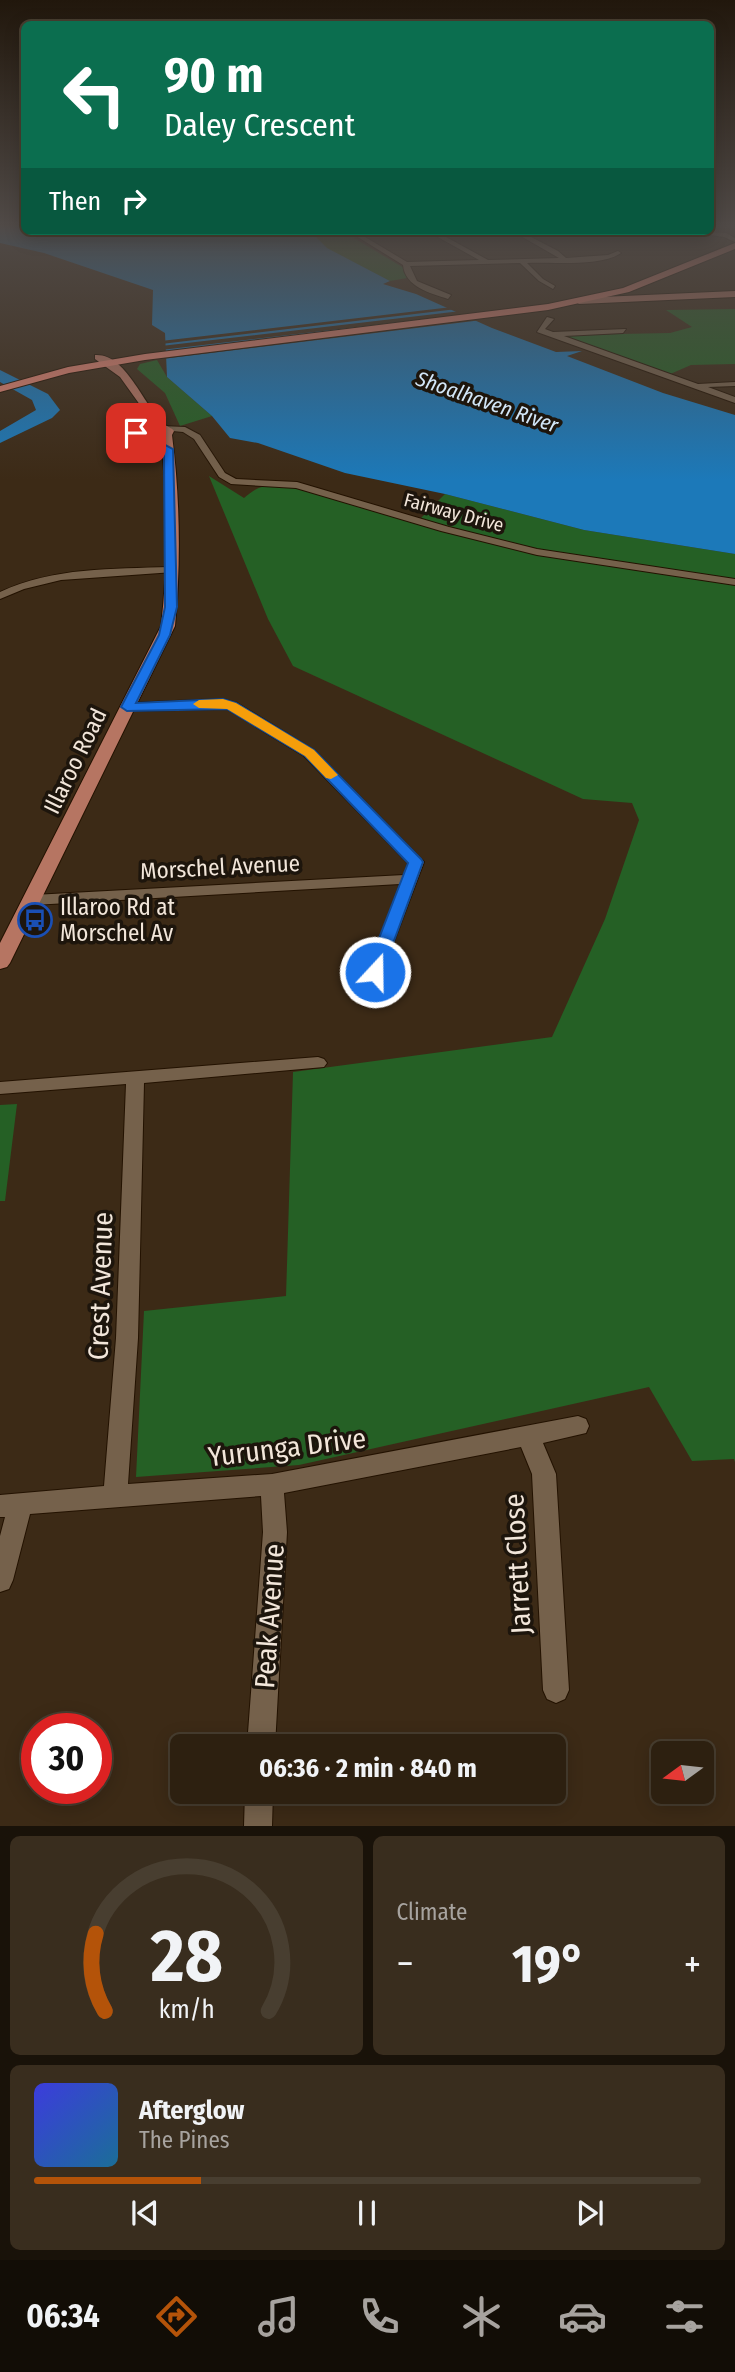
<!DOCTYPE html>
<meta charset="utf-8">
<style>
:root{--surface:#2d2010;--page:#392d1e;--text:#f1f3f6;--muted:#a7a39f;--line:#483e30;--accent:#b45309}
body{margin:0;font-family:"Fira Sans Condensed",sans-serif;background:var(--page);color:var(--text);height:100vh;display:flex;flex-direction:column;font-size:26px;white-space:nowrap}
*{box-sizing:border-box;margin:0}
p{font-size:23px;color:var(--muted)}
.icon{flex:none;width:38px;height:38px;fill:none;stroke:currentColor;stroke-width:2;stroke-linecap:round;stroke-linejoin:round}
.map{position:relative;height:1826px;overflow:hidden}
.details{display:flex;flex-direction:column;gap:10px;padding:10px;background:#191209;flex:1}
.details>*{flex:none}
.hud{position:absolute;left:21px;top:21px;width:693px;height:214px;border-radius:10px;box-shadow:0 4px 18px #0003,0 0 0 2px var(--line);background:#0b6e4f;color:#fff;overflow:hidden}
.needle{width:46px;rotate:255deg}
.fabs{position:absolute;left:651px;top:1741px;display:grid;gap:14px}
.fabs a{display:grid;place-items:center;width:63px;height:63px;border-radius:10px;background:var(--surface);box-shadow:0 4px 18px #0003,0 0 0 2px var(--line);font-size:35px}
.speed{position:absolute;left:21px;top:1713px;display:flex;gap:14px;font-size:35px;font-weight:700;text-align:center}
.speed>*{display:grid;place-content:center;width:91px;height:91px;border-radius:50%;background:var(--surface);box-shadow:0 4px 18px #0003,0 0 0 2px var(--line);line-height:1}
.speed .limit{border:10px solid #d22;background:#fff;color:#111}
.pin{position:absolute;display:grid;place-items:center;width:60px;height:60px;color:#fff;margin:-30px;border-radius:14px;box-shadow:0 4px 10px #0006}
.me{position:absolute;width:77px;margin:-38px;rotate:21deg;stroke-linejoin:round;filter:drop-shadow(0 0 5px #0008)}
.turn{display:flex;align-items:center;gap:24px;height:147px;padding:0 28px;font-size:32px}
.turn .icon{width:91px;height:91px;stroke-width:2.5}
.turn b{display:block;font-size:49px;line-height:60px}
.then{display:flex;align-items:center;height:66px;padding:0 28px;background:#0003;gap:14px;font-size:26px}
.big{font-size:52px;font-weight:700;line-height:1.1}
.details .card{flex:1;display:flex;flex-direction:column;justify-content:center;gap:10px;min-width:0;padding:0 24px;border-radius:10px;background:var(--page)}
.details .dial{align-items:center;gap:0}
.dial svg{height:182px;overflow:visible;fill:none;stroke:var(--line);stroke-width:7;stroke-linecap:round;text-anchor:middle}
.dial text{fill:var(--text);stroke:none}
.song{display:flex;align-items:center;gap:21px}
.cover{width:84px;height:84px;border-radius:10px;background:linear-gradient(135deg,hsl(240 70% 55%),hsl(200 70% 35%))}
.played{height:7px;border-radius:4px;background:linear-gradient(90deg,var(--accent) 25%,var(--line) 25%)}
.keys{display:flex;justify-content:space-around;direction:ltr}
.heat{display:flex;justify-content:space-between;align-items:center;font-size:38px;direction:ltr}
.details .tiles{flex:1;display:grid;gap:10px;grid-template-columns:1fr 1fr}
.card:last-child{grid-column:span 2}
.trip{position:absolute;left:170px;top:1734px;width:396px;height:70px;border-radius:10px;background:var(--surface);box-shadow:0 4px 18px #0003,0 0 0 2px var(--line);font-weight:700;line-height:70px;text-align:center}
.tabs{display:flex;height:112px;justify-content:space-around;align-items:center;background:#120d06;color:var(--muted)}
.tabs .icon{width:49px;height:49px}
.tabs .active{color:var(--accent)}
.tabs b{font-size:32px;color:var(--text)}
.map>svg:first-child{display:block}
</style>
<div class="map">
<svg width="735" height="1826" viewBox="0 0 735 1826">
<rect width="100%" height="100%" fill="#3c2a16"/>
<!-- green -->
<path fill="#256025" d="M310,231H342L404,268L407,278L390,281L326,248Z
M735,309V364L691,365L668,375L570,338L568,335L670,333L692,327L666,310Z
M157,360L167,377L212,416L180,426L165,393L137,369L140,364Z
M209,476L244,498C249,494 256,488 262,487C301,478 377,510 416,523L445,494L584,530L735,554V1462L734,1459L692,1461L649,1387L299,1465L136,1477L144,1311L286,1296L293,1072L552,1037L605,919L639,820L632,803L583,799L293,666L268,619Z
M17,1104L5,1201H0V1105Z"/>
<!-- water -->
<path fill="#1c79b9" d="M0,225H24V231H310L327,248L390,281L383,284L416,294L492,328L556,352L582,351L567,356L663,393L735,415V554L584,530L445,494L345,473L258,443L230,438L212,416L167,377L165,333L152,325L153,290L44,253L0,243Z
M0,370L48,394L60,410L52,418L0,443V431L36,410L32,400L0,382Z"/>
<!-- pier -->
<path fill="#3c2a16" d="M452,307L457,309L161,344V341Z
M461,311L468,314L161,350V346Z
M470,314L482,320L162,359L161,352Z"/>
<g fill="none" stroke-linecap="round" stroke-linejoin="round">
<!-- minor casing -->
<g stroke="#231201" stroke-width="2">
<path id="minor" d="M348,231H355L407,262L479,260L427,231H435L488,260L559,258L512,231L525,234L572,231L531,237L558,251L566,258L608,255L618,251L621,253C601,267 553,262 527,263L543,279L555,286L553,289L539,281L520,263L410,266L417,281L451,295L448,299C430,293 405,287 403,265Z
M683,231L726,233L735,238V242L724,237Z
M547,317L554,319L545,329L553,332L626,329L623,333L564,336L698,384L735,382V386L708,387L735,397V403L537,332Z
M162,426L185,427L200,435L225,473L236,479L297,482L449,527L537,549L735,579V585L537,555L441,531L296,488L231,484L219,477L194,439L183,432L162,430Z
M170,567L175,570L174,572L61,580L24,589L0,599V592C54,567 112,569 170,567Z
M223,699L237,703L314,750L424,862L381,976L375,977L367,972L400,884L33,905L25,900L33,895L404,875L408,863L304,756L227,709L127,711L121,707L127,703Z
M318,1057L324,1059L327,1063L324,1067L144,1083L138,1338L128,1484L272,1474L578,1416L586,1419L589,1426L586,1433L543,1443L556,1474L569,1690L565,1699L556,1703L547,1699L543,1690L532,1474L521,1447L284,1493L287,1532L275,1746H247L263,1532L261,1496L30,1514L13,1580L9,1589L0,1592V1536L5,1517H0V1495L104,1486L116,1338L126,1084L0,1094V1082Z
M245,1792H273L272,1826H244Z"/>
</g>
<!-- major casing -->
<g stroke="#231201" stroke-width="2">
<path id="major" d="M735,291V297L579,304L575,301L579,298Z
M95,355C127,353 145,409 165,425C168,427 172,428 174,431L172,435C180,497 181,564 175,626L10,963L7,967L0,969V943L161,626C168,566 168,500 161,439L150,441L132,435L131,433L139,426L153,423L120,377L95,359ZM156,429L163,432L151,435L144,432Z"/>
</g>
<!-- highway casing -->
<g stroke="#231201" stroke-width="2">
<path id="highway" d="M735,243V249L629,292L548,310L145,360L69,373L0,392V386L68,367L145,354L548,304L623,288Z"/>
</g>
<!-- minor -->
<use href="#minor" fill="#75614b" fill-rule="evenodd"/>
<!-- major -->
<use href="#major" fill="#b67562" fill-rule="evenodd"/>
<!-- highway -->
<use href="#highway" fill="#e28371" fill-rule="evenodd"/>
</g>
<!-- sky -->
<linearGradient id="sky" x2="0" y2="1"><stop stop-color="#21170c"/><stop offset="0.47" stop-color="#504a47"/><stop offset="1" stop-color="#504a47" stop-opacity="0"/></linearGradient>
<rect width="735" height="480" fill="url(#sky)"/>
<!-- route -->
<path fill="#1a73e8" stroke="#114b97" stroke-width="2" d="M132,431H139L173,449L177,607L170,635L136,703L223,699L236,703L314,750L421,859L423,862L381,976L375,977L366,972L408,863L305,756L227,709L127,711L121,707L159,635L165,607L164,450L132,435Z"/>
<!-- slow -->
<path fill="#f59e0b" d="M223,699L236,703L314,750L338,775L331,779L326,778L305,756L227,709L199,708L193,704L199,700Z"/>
<!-- icons -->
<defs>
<g id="bus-ring" transform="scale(1.75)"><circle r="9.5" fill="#1d150c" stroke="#1a4fb4" stroke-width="1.5"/><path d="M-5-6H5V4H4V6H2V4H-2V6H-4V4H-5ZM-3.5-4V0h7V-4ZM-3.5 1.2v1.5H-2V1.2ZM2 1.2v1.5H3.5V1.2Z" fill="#1a4fb4"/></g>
</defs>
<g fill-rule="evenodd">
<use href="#bus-ring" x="35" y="920"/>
</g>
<g text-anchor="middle" stroke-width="7" stroke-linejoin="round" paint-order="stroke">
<!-- far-street labels -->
<g font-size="19" fill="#f2e6da" stroke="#1d150c">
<text transform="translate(454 512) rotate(15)" y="7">Fairway Drive</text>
</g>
<!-- far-water labels -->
<g font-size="21" font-style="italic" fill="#d3e7f8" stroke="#1d150c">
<text transform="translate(487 402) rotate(19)" y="7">Shoalhaven River</text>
</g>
<!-- street labels -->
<g font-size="23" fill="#f2e6da" stroke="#1d150c">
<text transform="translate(75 761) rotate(-64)" y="8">Illaroo Road</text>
<text transform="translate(220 867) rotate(-3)" y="8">Morschel Avenue</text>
</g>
<!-- poi labels -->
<g font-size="23" fill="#f2e6da" stroke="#1d150c" text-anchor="start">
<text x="60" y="915">Illaroo Rd at<tspan x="60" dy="26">Morschel Av</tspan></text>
</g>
<!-- near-street labels -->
<g font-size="28" fill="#f2e6da" stroke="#1d150c">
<text transform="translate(100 1286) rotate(-88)" y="10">Crest Avenue</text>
<text transform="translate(287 1447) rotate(-7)" y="10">Yurunga Drive</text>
<text transform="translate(517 1564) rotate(-93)" y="10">Jarrett Close</text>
<text transform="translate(269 1616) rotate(-86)" y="10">Peak Avenue</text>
</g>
</g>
</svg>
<div class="fabs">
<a><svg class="needle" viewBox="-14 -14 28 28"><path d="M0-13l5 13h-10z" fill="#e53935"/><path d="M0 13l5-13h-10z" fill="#a7a39f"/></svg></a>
</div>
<div class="speed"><div class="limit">30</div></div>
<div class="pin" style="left:136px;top:433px;background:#d93025"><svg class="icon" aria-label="arrive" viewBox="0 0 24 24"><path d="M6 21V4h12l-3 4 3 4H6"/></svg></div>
<svg class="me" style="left:375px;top:972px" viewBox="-20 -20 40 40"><circle r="17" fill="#1a73e8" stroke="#fff" stroke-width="3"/><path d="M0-11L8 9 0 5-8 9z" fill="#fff"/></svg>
<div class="trip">06:36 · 2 min · 840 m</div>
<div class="hud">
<div class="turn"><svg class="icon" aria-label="left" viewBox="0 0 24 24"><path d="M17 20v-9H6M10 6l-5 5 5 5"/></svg><div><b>90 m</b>Daley Crescent</div></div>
<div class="then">Then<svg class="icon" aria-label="right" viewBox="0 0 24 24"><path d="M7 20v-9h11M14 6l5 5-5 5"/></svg></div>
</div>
</div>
<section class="details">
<div class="tiles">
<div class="card dial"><svg viewBox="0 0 100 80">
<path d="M14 69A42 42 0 1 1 86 69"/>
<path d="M14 69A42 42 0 0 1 10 35" stroke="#b45309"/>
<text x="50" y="56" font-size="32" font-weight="700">28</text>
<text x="50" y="72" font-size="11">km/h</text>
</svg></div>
<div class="card"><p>Climate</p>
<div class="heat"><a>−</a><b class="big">19°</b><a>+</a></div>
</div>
<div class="card">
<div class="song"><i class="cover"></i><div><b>Afterglow</b><p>The Pines</p></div></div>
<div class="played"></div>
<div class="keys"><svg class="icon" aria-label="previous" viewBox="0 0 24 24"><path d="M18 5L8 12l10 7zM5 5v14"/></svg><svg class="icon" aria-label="pause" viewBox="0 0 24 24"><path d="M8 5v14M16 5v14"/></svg><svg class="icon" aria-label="next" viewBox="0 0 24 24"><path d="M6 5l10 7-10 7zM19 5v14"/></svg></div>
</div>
</div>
</section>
<nav class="tabs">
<b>06:34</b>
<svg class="icon active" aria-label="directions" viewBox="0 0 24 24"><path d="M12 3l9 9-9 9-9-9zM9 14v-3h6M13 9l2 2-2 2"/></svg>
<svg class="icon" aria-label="music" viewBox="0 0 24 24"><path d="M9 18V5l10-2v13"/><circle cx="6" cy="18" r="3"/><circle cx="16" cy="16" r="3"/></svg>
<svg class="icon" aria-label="phone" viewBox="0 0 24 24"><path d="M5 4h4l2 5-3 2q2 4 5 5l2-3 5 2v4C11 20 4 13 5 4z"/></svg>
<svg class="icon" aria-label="climate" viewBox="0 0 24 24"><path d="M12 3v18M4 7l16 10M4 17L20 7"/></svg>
<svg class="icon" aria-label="car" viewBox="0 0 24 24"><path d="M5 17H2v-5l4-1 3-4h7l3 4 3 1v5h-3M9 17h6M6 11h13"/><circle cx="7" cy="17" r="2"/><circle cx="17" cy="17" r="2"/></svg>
<svg class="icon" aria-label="filters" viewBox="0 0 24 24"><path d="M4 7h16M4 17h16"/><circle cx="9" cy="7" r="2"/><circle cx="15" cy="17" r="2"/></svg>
</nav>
